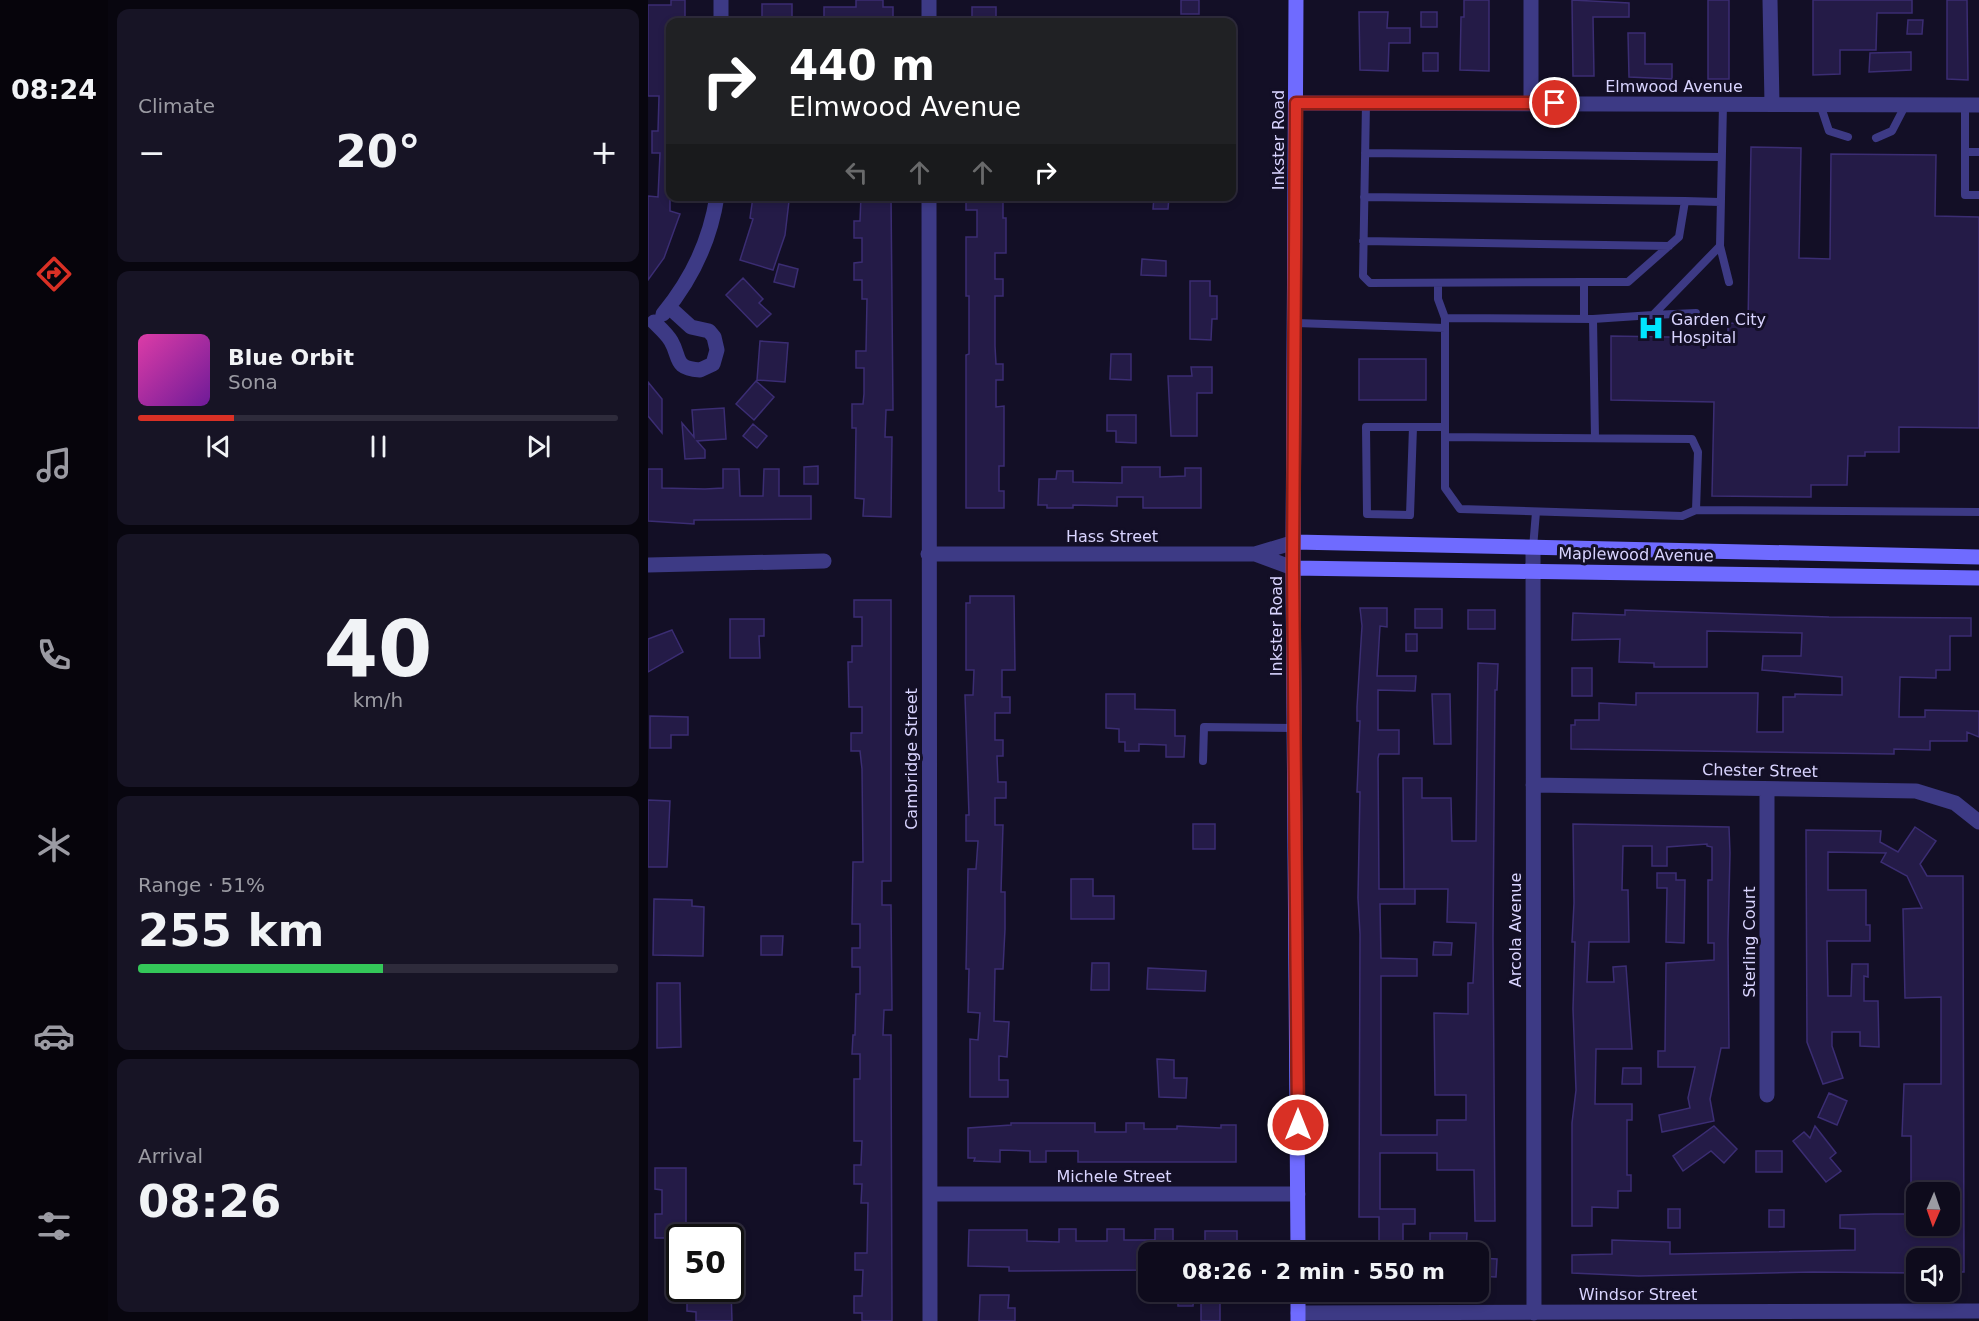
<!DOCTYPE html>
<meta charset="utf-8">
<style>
:root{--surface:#0e0b1c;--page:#171425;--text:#f1f3f6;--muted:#9b9ba3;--line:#2e2b3b;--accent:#d93025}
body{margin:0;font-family:"DejaVu Sans",sans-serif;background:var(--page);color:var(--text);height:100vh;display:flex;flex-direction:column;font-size:22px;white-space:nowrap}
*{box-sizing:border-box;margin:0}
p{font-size:20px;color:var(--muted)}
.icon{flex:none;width:33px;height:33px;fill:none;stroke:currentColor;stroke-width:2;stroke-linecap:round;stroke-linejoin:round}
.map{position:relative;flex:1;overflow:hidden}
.drawer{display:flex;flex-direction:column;gap:9px;padding:9px;background:#08060f;width:540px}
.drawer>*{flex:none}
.top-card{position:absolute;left:18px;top:18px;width:570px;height:183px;border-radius:12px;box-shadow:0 3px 9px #0003,0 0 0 2px var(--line);background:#202124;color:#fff;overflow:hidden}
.needle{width:39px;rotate:182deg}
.controls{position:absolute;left:1258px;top:1182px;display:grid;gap:12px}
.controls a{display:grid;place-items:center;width:54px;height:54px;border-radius:12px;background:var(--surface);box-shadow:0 3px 9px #0003,0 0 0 2px var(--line);font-size:30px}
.speed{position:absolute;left:18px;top:1224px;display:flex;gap:12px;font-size:30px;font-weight:700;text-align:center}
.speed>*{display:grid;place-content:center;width:78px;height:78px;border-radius:50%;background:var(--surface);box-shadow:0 3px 9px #0003,0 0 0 2px var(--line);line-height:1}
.speed .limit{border:3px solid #111;border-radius:9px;background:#fff;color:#111}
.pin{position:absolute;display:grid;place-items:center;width:51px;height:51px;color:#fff;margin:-26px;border:3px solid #fff;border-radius:50%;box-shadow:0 2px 6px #0007}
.me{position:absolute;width:66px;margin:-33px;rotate:0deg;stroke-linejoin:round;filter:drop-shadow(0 0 4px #0008)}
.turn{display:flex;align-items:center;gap:21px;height:126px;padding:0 24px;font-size:27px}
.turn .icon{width:78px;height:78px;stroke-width:2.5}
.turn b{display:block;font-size:42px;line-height:51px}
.lanes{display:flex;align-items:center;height:57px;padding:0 24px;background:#0003;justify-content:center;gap:30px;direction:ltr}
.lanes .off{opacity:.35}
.big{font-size:45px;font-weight:800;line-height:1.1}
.drawer .widget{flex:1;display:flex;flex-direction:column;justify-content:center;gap:9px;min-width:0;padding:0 21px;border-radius:12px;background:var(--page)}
.drawer .dial{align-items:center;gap:0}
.dial b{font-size:78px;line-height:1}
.song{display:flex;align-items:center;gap:18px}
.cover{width:72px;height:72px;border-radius:9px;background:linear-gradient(135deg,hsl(320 70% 55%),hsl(280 70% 35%))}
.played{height:6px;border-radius:3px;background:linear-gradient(90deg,var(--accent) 20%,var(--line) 20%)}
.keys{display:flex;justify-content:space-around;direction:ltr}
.heat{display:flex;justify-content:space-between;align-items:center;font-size:33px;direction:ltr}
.charge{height:9px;border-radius:4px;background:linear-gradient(90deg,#34c759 51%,var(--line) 0)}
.trip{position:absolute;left:490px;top:1242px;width:351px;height:60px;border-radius:12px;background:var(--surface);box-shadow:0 3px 9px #0003,0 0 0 2px var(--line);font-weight:800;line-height:60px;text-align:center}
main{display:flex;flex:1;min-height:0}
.tabs{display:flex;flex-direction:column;width:108px;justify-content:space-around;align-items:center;background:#06040b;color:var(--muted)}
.tabs .icon{width:42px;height:42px}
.tabs .selected{color:var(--accent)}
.tabs b{font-size:27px;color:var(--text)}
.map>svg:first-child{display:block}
</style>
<main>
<nav class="tabs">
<b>08:24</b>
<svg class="icon selected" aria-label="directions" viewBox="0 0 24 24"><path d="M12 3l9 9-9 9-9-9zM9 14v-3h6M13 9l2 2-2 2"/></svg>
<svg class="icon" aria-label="music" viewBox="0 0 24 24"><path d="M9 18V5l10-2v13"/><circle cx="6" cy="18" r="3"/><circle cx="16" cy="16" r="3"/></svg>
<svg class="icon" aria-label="phone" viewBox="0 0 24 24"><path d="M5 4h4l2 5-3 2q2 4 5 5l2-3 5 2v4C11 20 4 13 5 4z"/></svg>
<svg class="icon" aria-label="climate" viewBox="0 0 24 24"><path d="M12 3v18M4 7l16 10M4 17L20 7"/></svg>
<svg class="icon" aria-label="car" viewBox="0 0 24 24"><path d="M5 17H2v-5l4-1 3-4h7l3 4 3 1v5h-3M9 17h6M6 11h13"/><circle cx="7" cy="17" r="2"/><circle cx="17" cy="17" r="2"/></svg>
<svg class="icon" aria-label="filters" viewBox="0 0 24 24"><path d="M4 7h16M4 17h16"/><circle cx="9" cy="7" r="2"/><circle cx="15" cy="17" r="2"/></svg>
</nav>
<section class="drawer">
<div class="widget"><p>Climate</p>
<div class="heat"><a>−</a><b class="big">20°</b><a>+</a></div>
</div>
<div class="widget">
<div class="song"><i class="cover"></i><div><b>Blue Orbit</b><p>Sona</p></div></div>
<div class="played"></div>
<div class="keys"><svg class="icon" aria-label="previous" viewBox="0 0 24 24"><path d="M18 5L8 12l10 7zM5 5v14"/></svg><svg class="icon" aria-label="pause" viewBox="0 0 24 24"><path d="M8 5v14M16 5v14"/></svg><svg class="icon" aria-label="next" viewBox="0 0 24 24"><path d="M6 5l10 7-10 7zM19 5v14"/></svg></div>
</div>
<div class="widget dial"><b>40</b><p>km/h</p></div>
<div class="widget"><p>Range · 51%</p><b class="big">255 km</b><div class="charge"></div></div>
<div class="widget"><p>Arrival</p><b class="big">08:26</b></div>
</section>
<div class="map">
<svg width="1331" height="1321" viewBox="0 0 1331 1321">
<rect width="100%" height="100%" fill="#130f26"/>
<!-- building -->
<path fill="#241b47" stroke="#3b2d73" stroke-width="1.5" d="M23,0H37V22H22V211L32,214L16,258L0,280V196L10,197L12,153H4V131H10L11,96H0V5H23Z
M208,0H235V7H245V22H207V18H176V7H208Z
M533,0H551V14H533Z
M816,0H841V71L812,70L813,17H816Z
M924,0L981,3V17H945L946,76H925Z
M1060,0H1081V79H1060Z
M1165,0H1264V13H1229L1228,50H1192V74L1165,75Z
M1299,0H1319L1320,80L1299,79Z
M114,4H144V22H114Z
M324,7H348V22H324Z
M711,12H740L739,28H762V43H741L740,71L712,70Z
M773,12H789V27H773Z
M1260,20H1275L1274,34H1259Z
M980,33H997V64H1024V79L981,77Z
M1263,52V70L1221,72L1222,53Z
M775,53H790V71H775Z
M1103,147L1153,148L1151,258L1182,259L1183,154L1288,155L1287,216L1331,217V428L1251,427V452H1217V456H1200L1199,485H1163V497L1064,496L1066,402L963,400V336L1080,338V323L1100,324Z
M213,196H243L245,410H238L237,437H244L243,517L215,516L216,499L207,498L208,428H204V404H215L216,394V368H208V351H218L219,299H214V280H206V263L214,262V238H206V221H212Z
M318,196H355V218H358V253H347V279H355V296H347V346L348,364H355V380H348V407L356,406V466H351V491H356V508H318V355L321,354V296H318V237H329V210H318Z
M105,197L141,201L137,235L125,270L92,260L105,219L102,218Z
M506,197H521L520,209H505Z
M494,259L518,261V276L493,275Z
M131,264L150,269L146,287L126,282Z
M95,278L115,299L111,303L123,314L109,327L78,295Z
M542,281H562V296H569V319H564L563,340L542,339Z
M112,341L140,343L137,382L109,380Z
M463,354H483V380L462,379Z
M711,359H778V400H711Z
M543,367H564V393H549V436H523L520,376H544Z
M108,381L126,397L106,420L88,404Z
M0,382L14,399V433L0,416Z
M76,408L78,439L49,441L57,450V458L37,459L34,423L46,437L44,410Z
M459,415H488V443L468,442V431H459Z
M105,424L119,436L109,448L95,436Z
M170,466V484H156V467Z
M474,467H512V477L537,476V468H553V508H495V497H469V506L425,505V508H399V505H390L391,479H408L409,471H425V482L474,483Z
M0,469H14V488L57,489L75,488V469H91L92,496H115L116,469H131V496H163V519L46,520V524L0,521Z
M322,596H366L367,670H354V697H362V713H347V740H355V756H349L350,782H358V798H347V825H355L353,892H357V929L355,969H347L346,1021L361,1022L359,1057L351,1056V1080H360V1097H322V1039L330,1040L332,1013L320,1012L321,969H318L320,869H328L330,841H318V815H321L317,695H325L326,670H318V603H322Z
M206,600H243V881H234V905H243L244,1010H236L235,1035H243L244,1321H214V1313H206V1296H214L215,1270H207V1253H219L220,1203H213L214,1184H206V1165H213L214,1141H206V1079H212V1054H204L205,1035H207L208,994H212V967H204V948H212V924H204L205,862H215L214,769L212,751H203V733H214V707H201L200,662H204V646H214V617H206Z
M712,608H739V627L732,626L729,676H768L767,691L730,690V730H751V754H731L730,758L731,889H767V904H732L733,958L769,959V976H733V1135H789V1120H818V1095H787L786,1013L820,1014V983H825L828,923L799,922L800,889H756L755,778H774V798H803L804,841H828L830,663L850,664L849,690H847L845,938L847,1221H827L826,1170H789V1153H732V1209H767V1224H755V1250L731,1249V1217H711L712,934L710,898L712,792H709L712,721H709V707L714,626Z
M767,609H794V628H767Z
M820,610H847V629H820Z
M977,610L1181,617L1323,618V636H1302V670H1288V678L1252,677L1251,717H1277V710L1331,711V737L1319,732V741H1282V750L1246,749V754L923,749V725H927V720H951V703L988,705V693H1110L1109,732H1135V697H1147V694L1194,695V677L1114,670L1115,656H1153L1154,633L1059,631V667H1006V663L971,662L972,639L924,640L925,613L977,615Z
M82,619H116V636H111L112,658H82Z
M24,630L35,652L0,672V639Z
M758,634H769V651H758Z
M924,668H944V696H924Z
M458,694H487V709L527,710V736H537L536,757H518V745L491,744V751H477V742H471V729L458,728Z
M784,694H802L803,744H786Z
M2,716L40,717V735H23V748H2Z
M0,800L22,801L19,867H0Z
M545,824H567V849H545Z
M925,824L1081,827L1082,853L1080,940L1081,1048H1073L1062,1099L1066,1121L1014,1132L1011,1115L1042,1108L1040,1098L1047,1067H1010V1051H1017L1018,963L1066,960V943H1060V880H1064V847L1059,846V844L1019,847V866H1004V846H975L974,890H980L981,942H941L939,982H966L965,967L978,966L984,1049H948L947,1104H984V1120H979V1175H983V1191H970V1208L944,1207V1226H924V1123L928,1090L925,1009L927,942H924L926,903Z
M1267,827L1288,841L1272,864L1279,876H1315L1316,1272H1302V1258H1269V1273L1165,1272L991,1276L924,1273V1255L964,1254V1240L1022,1242V1254H1027L1207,1250V1229L1192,1228V1215L1227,1214H1258V1230H1302V1188H1278V1192H1263V1136H1254L1256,1084H1293V997L1257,998L1255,909L1274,908L1259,876L1233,862L1238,853L1180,852V890H1218V925H1222V941H1179L1180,996H1203L1204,964H1220V977L1216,976V1001H1230L1231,1047L1212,1046V1032H1184V1046L1195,1078L1175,1084L1159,1042L1158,830L1233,831L1232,842L1250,852Z
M1009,873H1028V880H1037L1036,943L1018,942L1019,888H1009Z
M423,879H445V896H466V919H423Z
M6,899L44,900V906L56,907L55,956L5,955Z
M113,936H135L134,955H113Z
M786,942L804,943L803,955H785Z
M444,963H461V990H443Z
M500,968L558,971L557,991L499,989Z
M9,983H32L33,1047L9,1048Z
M509,1059L526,1060V1078H539L538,1098L511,1097Z
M975,1068H993V1084H974Z
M1181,1093L1199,1101L1189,1125L1170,1117Z
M363,1123H447V1132H478V1123H496V1129H529V1126L573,1128V1125H588V1162H430V1151H398V1162H382V1151L352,1150V1162L326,1161L327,1158H320V1128L363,1125Z
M1066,1126L1089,1149L1076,1163L1063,1151L1035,1171L1025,1156Z
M1167,1126L1188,1153L1182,1158L1193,1171L1178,1182L1145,1141L1156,1132L1162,1138Z
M1108,1151H1134V1172H1108Z
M7,1168H38V1238H7V1214H14V1190L7,1189Z
M1020,1209H1032V1228H1020Z
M1121,1210H1136V1227H1121Z
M411,1229H428V1241H459V1229H476V1240H507V1229H525V1241H557V1231H589V1252H498V1270L361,1271V1267L320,1266L321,1230H379V1241L411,1242Z
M782,1233H819L818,1250L782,1249Z
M831,1258L849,1259L848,1277L831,1276Z
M95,1272L96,1288H82V1273Z
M39,1288H83L84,1321H48V1312L39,1311Z
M530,1292H546L545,1306H530Z
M332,1295H361L360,1308H367V1321H331Z
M553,1302L572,1303V1321H553Z"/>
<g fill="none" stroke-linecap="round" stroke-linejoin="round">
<!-- lane -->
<path stroke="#3d3a85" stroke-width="8" d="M718,103L715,276L722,283L936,282
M1172,104L1181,131L1200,137
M1317,105V152H1331
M1228,138L1244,131L1258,104
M1317,152V195H1331
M717,153L1072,157
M716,197L1037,201
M715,241L1021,246
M1072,246L1081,282
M790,284V299L797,318
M1005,315L1048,313
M936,319V282H980L1031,237L1037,201L1072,202
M945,319L947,438
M648,323L797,328V488L812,509L1034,516L1048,510L1331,512
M797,328V318L945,319L1005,315L1072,246L1075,104
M765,427L762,515L719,514L718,427H797
M797,437L1044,439L1050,452L1048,510
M885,548L888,512
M555,761L556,727L647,728"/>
<!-- street -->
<path stroke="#3d3a85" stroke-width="15" d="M883,0V103
M1122,0L1124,104
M73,22V0
M281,22V0
M648,103L1331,105
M281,196L282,1321
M15,314C44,279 62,242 69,196
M6,322C12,328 19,334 23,341C33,358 25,368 52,370L65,364L69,350L66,337L61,331L43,327L21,307
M885,548L886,1313
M280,554H607L645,568
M607,554L647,542
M0,565L176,561
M885,785L1268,791L1307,803L1331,822
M1119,789V1095
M282,1194H650
M650,1313L1331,1311"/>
<!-- secondary -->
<path stroke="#6f6bff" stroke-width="15" d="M648,0L645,568L650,1252
M647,542L1331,557
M645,568L1331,578
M650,1321V1292"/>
</g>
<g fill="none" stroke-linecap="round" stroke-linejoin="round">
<!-- route casing -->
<g stroke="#8d1f18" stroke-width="15">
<path id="route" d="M650,1125L645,568L648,103H907"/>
</g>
<!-- route -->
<use href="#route" stroke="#d93025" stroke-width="10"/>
</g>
<!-- icons -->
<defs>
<g id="hospital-bare" transform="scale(2.07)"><path d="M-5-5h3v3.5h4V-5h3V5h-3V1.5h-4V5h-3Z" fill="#00e5ff" stroke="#130f26" stroke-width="2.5" paint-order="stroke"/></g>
</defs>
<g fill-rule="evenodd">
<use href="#hospital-bare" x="1003" y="328"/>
</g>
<g text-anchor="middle" stroke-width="6" stroke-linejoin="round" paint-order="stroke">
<!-- street labels -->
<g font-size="16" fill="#d9d4ff" stroke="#130f26">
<text x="1026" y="92">Elmwood Avenue</text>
<text transform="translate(630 140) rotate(-90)" y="6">Inkster Road</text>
<text x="464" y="542">Hass Street</text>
<text transform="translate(988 554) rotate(1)" y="6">Maplewood Avenue</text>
<text transform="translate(628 626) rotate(-90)" y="6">Inkster Road</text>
<text transform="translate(263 759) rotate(-90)" y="6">Cambridge Street</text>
<text transform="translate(1112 770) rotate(1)" y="6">Chester Street</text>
<text transform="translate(867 930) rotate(-90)" y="6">Arcola Avenue</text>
<text transform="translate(1101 942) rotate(-90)" y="6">Sterling Court</text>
<text x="466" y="1182">Michele Street</text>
<text x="990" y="1300">Windsor Street</text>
</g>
<!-- poi labels -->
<g font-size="16" fill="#d9d4ff" stroke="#130f26" text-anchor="start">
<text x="1023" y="325">Garden City<tspan x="1023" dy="18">Hospital</tspan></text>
</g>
</g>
</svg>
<div class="controls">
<a><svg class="needle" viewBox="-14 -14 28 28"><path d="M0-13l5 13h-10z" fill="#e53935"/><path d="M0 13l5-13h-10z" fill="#9b9ba3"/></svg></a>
<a><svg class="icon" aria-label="sound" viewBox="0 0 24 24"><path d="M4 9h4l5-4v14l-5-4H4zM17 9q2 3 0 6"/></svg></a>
</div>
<div class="speed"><div class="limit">50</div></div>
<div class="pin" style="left:907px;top:103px;background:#d93025"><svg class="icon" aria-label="arrive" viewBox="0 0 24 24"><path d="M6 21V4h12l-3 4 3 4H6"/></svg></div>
<svg class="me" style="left:650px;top:1125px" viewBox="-20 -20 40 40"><circle r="17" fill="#d93025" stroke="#fff" stroke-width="3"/><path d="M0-11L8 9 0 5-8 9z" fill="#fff"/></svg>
<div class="trip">08:26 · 2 min · 550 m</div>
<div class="top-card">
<div class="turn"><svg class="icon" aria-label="right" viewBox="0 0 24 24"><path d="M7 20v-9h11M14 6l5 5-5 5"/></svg><div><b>440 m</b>Elmwood Avenue</div></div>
<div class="lanes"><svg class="icon off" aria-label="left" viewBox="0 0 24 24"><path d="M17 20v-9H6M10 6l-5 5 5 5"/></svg><svg class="icon off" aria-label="ahead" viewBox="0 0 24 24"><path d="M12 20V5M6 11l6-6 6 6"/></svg><svg class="icon off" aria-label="ahead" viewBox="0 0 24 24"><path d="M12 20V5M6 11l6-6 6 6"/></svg><svg class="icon" aria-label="right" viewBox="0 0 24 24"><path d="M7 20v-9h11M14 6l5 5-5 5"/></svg></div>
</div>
</div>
</main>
